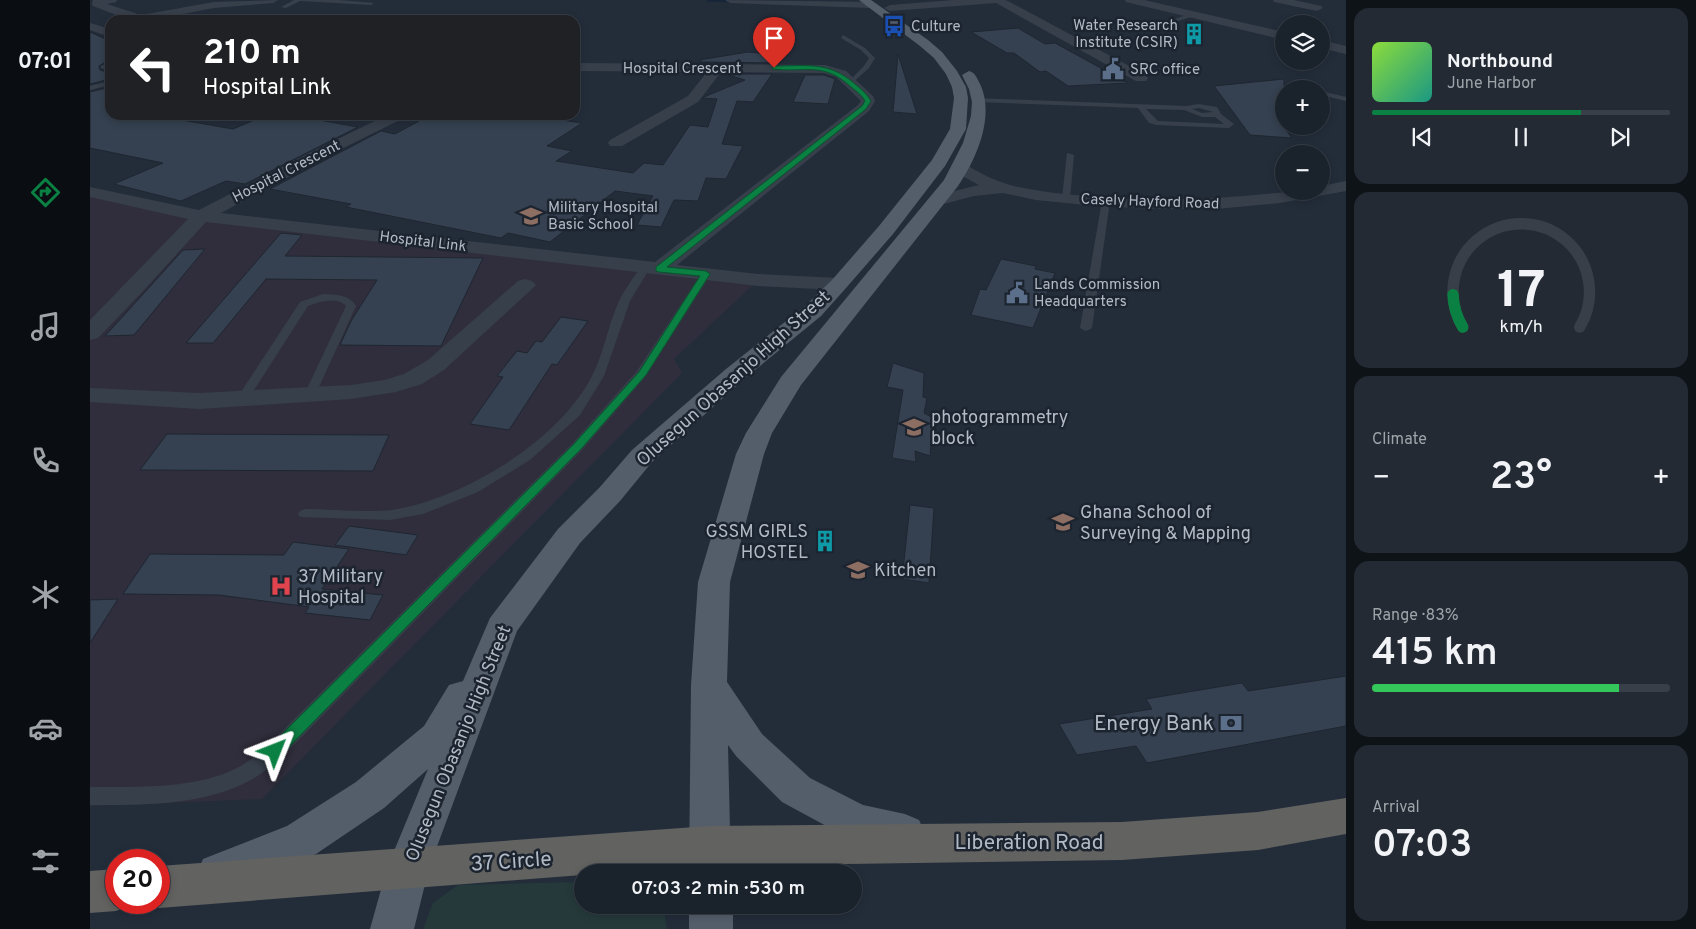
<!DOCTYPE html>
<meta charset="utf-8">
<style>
:root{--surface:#1a222c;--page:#232a34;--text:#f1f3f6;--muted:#9fa4a9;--line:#383f48;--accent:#0b8043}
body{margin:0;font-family:Overpass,sans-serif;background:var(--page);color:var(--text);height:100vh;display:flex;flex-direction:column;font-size:19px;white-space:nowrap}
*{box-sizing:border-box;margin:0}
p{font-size:16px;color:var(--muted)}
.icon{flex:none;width:28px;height:28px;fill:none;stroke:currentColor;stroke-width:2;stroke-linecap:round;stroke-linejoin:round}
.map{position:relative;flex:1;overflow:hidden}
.drawer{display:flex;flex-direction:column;gap:8px;padding:8px;background:#0e1318;width:350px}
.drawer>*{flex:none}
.banner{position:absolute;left:15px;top:15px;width:475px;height:105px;border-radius:15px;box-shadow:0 2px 8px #0003,0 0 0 1px var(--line);background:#202124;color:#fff;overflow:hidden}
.controls{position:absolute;left:1185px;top:15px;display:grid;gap:10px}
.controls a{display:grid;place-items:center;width:55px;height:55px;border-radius:50%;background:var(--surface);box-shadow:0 2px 8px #0003,0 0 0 1px var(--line);font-size:25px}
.speed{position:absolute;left:15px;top:849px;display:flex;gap:10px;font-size:25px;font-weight:700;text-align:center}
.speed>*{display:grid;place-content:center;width:65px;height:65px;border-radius:50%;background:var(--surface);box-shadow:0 2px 8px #0003,0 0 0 1px var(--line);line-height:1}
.speed .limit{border:8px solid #d22;background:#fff;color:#111}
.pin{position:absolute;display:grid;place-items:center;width:42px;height:42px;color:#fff;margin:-51px -21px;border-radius:50% 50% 50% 0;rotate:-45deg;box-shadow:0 0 5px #0007}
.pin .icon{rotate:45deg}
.me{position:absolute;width:55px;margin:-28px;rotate:45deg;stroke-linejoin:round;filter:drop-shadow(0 0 4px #0008)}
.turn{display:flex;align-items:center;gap:18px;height:105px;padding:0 15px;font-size:22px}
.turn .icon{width:65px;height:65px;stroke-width:2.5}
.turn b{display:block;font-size:35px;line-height:42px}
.big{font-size:38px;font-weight:600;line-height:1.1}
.drawer .widget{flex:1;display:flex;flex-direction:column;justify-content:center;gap:8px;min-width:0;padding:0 18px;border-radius:15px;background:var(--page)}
.drawer .dial{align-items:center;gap:0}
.dial svg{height:130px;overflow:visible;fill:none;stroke:var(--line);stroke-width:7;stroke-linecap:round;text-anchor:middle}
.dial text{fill:var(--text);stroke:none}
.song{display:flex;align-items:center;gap:15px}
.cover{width:60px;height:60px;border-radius:8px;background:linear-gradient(135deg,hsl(90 70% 55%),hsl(170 70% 35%))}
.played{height:5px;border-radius:2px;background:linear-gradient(90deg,var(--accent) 70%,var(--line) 70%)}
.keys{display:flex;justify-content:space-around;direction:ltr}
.heat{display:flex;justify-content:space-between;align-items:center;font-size:28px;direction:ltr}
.charge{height:8px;border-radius:4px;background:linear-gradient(90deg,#34c759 83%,var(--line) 0)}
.trip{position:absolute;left:484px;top:864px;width:288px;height:50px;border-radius:25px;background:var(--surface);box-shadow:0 2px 8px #0003,0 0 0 1px var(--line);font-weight:600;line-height:50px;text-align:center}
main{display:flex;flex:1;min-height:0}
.tabs{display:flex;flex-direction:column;width:90px;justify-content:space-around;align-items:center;background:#0a0e12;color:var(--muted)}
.tabs .icon{width:35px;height:35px}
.tabs .selected{color:var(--accent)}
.tabs b{font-size:22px;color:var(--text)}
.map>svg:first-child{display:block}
</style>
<main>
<nav class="tabs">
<b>07:01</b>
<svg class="icon selected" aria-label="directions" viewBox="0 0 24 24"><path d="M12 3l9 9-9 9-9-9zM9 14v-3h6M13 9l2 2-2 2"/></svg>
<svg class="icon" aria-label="music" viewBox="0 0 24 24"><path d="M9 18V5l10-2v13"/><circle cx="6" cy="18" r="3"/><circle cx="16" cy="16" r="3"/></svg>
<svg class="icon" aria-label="phone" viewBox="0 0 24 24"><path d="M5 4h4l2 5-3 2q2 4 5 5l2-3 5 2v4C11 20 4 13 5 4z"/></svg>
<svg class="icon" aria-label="climate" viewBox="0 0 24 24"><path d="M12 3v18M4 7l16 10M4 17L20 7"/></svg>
<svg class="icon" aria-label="car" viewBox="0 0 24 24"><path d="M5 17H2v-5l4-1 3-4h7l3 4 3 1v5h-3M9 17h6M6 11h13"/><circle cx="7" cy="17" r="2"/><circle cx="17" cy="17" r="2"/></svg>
<svg class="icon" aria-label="filters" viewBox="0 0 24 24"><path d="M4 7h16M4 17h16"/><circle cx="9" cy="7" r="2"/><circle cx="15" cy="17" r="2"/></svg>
</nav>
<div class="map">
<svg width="1256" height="929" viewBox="0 0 1256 929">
<rect width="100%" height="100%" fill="#232d3a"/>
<!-- medical -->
<path fill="#302e3c" d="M0,194L95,217L663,285L584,359L592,373L172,799L0,806Z"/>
<!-- green -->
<path fill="#25393b" d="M492,882V905H573L577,929H333L343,903L368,885Z"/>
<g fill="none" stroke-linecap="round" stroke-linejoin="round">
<!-- stream -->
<path stroke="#172538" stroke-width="3" d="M618,0L646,1"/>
</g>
<!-- building -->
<path fill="#354150" stroke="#1e2631" d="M928,28L955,44L965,43L1038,83L978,86L956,71L950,72L924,53H917L881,32Z
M0,32L20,41V65L14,63L9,66L10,70L20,73V79L0,84Z
M658,52L669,53L676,56L696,54L690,63L613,62L609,60Z
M808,54L827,114L803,112Z
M635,74H682L663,102L647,101L632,144L653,146L636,179L616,178L608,201L584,200L571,227L547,225L563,196L525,191L460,242L418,233L411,238L256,207L261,204L180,189L291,131L305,134L329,121L330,115H438L492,123L457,146L482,151L466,161L543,173L554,163L573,165L600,125L618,127L627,99L613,98L614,97L655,80Z
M715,75H734L745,79L738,104L703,102Z
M1194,79V127L1202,138L1160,135L1124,86Z
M20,87V115H63L143,129L176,115H201L268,127L155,184L136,181L91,201L24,184L73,163L0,148V92Z
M191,233L212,235L195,256L393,258L351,346L250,345L261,321L287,280L176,279L123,343H96Z
M115,249L44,335L15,336L93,250Z
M911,259L946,266L945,269L965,273L943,328L881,315L890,289L896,290Z
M471,317L498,321L467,365L462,364L419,430L380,424L413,377L407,376L427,351L437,353L446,341L452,342Z
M803,363L834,373L833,397L837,398L834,413L843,418L840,456L825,451L826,462L802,458L813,390L797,387Z
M77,434L299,435L283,471L50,470Z
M820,505L844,508L839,583L812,579Z
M259,526L328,535L316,555L245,545Z
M203,542L259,549L232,589L293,595L280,620L215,613L219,607L129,595L33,594L60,554L194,555Z
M28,599L0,643V600Z
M1256,676V726L1057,763L1046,746L987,755L969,724L1062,709L1056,699L1152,683L1158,691Z"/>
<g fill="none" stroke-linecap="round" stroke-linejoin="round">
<!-- service -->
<path fill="#373f4b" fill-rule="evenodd" d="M204,0H249L284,3L281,5L210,1L196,8L191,7Z
M1102,13L1104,16L1088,21L1085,19Z
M753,35L775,48L785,58L779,68L760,85L757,83L774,66L779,58L771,50L751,38Z
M13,65L20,67V71L11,68V66Z
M20,81V85L0,90V86Z
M1200,82L1219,88L1220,89H1209L1198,85L1197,84Z
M1231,91L1256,97V101L1231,95Z
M885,98L1096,106L1109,104L1127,107L1131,114L1144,124L1139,128L1067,125L1059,123L1048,108L888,102L884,100ZM1109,108L1123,112L1112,113L1102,109ZM1056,109L1094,110L1112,117H1125L1134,124L1068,121Z
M977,153L984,155L980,198L976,201L972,198Z
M1016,198L1020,201L1002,328L996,331L990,328L1012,201Z
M555,265L560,268L540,301L514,376L490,415L440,460L388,492L333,514L300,520L210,517L208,514L210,511L215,509C242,509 277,513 302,510C373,499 469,441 502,376C514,353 518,325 529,301C535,289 544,277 551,266Z
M616,271L621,274L556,376L492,450L192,757C182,765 172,774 161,780C113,806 53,805 0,805V787C45,787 107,789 147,768C159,762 168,753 178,745L482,444L547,371L611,274Z
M233,294C246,295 259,294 266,306L224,398H216L214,395L256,306C247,296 229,302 218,306L157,401H149L147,398L210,302Z"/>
<!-- minor -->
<path fill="#373f4b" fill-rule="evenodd" d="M3,0H27L26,2L17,4L51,15L124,2L188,0L183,3L124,8L63,20H39L3,6L2,4Z
M635,0L781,2L786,5L781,8L640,3Z
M864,0H916L1056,75L1058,78L1056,81H1046L906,3L800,11L794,8L800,5Z
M1035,0H1054L1194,32V40L1036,2Z
M1183,0H1204L1231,6L1233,8L1227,11L1184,2Z
M0,23L20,29V37L0,30Z
M1231,40L1256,46V54L1231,48Z
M485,63L735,65L756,71L783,96L785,101L779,111L587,265L668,274L749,278L756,280L759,284L756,288L749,290L668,286L116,222L54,290L8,338L0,340V320L98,219L0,197V187L109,210L219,153L297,115H316L314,118L231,159L131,213L565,262L768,105L771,101L746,77L734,73L631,72L608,102L532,146H520L518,143L520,140L598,96L617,72L485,71Z
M435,279L442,281L446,285L442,289L354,370L332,384L306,392L261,399L109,409L0,402V388L109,393L261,385L294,380L314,374L338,360L428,281Z"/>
<!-- tertiary -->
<path fill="#373f4b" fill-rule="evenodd" d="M869,162C877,164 882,169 889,172C901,179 915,184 928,187C987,199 1065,200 1125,198C1161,196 1196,191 1231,191V186L1256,181V191L1190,203L1126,209H1063L996,205L946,200L913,193L884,196L846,206L840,205L837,201L840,197L889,185L863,171L861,167L863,163Z"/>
<!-- primary -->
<path fill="#545e6b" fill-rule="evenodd" d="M769,0H781L838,40L852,52L867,71L876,87L878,98L876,129L855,166L803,234L756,288L731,316L654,379L562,462L530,501L490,543L427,631L339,868L324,929H280L297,868L338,769L294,808L226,854L128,893L113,887L107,873L113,859L197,826L266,782L334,726L359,685L373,681L400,618L468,529L510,487L542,450L636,369L715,306L742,280L789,226L842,160L860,129L864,98L862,87L856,74L844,58L830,46Z
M879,71C885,73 886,76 889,82C906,114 887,158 868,186L711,385L682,433L674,454L640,582L637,682L672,734L720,778L773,805L815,814L829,820L835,833L829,846L815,852L767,841L753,835L692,802L646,756L638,745L641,872H599L601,685L608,582L646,454L656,433L691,377L854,180L873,143L881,116L882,102L879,89L872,75Z
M599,905H643V929H599Z"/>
<!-- trunk -->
<path fill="#626260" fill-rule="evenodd" d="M1256,798V834L1168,850L1032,860L619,866L528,872H492V875L69,908L56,902H69V866L619,826L1032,822L1168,812Z
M26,869V902H42L41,905L26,911L0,913V871Z"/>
</g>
<!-- route -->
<path fill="#0b8043" stroke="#07532c" d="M684,66C716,66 739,61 765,84C771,89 777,94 781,101L776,109L577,267L616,271L620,274L556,375L491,449L190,756L185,758L179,756L177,751L179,747L483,445L549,372L610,276L569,272L566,271V267L772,106L775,101C772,95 766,91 761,87C733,61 716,73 682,69Z"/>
<!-- icons -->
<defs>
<g id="bus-bare" transform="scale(1.725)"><path d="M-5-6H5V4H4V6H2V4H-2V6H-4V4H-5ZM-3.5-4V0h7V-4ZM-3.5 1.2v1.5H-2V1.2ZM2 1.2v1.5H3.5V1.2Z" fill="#1a4fb4" stroke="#1c242f" stroke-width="2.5" paint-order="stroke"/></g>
<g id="building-bare" transform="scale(1.725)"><path d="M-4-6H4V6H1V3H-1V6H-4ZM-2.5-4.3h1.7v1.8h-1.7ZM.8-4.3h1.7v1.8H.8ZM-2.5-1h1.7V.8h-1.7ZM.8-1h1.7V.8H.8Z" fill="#0f9aa8" stroke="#1c242f" stroke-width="2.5" paint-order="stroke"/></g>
<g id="civic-bare" transform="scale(1.725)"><path d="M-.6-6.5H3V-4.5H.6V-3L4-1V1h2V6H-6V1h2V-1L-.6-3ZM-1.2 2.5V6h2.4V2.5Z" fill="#5c6f8a" stroke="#1c242f" stroke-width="2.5" paint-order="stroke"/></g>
<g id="school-bare" transform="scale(1.725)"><path d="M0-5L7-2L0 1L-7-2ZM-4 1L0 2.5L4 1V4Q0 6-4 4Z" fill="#8d6e63" stroke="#1c242f" stroke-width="2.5" paint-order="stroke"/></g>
<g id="hospital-bare" transform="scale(1.725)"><path d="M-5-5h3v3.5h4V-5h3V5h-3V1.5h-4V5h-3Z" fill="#e0444e" stroke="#1c242f" stroke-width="2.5" paint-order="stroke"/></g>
<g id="bank-bare" transform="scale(1.725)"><path d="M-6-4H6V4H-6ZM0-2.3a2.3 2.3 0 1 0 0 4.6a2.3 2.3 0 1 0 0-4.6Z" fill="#5c6f8a" stroke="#1c242f" stroke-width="2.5" paint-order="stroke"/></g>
</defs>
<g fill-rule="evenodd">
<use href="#bus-bare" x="804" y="26"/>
<use href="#building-bare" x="1104" y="34"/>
<use href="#civic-bare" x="1023" y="69"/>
<use href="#school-bare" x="441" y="216"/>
<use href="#civic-bare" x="927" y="293"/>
<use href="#school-bare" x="824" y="427"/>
<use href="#school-bare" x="973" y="522"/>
<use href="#building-bare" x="735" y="541"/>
<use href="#school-bare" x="768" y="570"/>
<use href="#hospital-bare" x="191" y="586"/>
<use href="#bank-bare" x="1141" y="723"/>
</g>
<g text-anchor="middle" stroke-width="5" stroke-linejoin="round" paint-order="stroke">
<!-- far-poi labels -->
<g font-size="15" fill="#b2bac6" stroke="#1c242f" text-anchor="start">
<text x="1088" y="30" text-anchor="end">Water Research<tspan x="1088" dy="17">Institute (CSIR)</tspan></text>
<text x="821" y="31">Culture</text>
<text x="1040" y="74">SRC office</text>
<text x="458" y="212">Military Hospital<tspan x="458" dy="17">Basic School</tspan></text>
<text x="944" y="289">Lands Commission<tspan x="944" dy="17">Headquarters</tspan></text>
</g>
<!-- far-street labels -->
<g font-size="15" fill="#b2bac6" stroke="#1c242f">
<text x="592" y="73">Hospital Crescent</text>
<text transform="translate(196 171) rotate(-27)" y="5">Hospital Crescent</text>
<text transform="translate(1060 201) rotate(2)" y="5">Casely Hayford Road</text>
<text transform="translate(333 241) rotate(7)" y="5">Hospital Link</text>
</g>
<!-- street labels -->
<g font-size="18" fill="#b2bac6" stroke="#1c242f">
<text transform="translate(643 378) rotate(-42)" y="6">Olusegun Obasanjo High Street</text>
<text transform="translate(368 743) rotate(-68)" y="6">Olusegun Obasanjo High Street</text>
</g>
<!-- poi labels -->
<g font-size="18" fill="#b2bac6" stroke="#1c242f" text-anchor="start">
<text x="841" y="423">photogrammetry<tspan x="841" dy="21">block</tspan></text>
<text x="990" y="518">Ghana School of<tspan x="990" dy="21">Surveying &amp; Mapping</tspan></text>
<text x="718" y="537" text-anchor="end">GSSM GIRLS<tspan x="718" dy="21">HOSTEL</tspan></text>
<text x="784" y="576">Kitchen</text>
<text x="208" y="582">37 Military<tspan x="208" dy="21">Hospital</tspan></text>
</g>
<!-- near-poi labels -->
<g font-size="21" fill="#b2bac6" stroke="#1c242f" text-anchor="end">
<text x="1124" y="730">Energy Bank</text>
</g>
<!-- near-street labels -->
<g font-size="21" fill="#b2bac6" stroke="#1c242f">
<text x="939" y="849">Liberation Road</text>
<text transform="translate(421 861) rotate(-4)" y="7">37 Circle</text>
</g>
</g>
</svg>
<div class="controls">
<a><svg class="icon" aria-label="layers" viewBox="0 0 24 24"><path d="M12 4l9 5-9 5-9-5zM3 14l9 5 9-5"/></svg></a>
<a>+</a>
<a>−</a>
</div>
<div class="speed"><div class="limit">20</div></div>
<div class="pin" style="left:684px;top:68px;background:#d93025"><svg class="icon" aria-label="arrive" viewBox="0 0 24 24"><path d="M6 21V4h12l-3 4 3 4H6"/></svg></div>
<svg class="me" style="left:185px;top:751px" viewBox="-20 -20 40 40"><path d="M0-17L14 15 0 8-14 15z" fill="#0b8043" stroke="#fff" stroke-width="4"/></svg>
<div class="trip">07:03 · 2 min · 530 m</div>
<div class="banner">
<div class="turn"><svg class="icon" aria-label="left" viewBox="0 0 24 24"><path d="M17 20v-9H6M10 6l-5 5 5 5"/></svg><div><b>210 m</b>Hospital Link</div></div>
</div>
</div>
<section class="drawer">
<div class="widget">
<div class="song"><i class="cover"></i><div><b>Northbound</b><p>June Harbor</p></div></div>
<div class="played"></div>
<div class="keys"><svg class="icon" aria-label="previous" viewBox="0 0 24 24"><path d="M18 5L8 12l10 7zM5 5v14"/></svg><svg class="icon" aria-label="pause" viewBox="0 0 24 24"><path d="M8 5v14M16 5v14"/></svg><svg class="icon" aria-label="next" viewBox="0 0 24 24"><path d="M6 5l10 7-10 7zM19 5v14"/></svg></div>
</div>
<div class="widget dial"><svg viewBox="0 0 100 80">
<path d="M14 69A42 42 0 1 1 86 69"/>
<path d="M14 69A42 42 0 0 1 8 49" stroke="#0b8043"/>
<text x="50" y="56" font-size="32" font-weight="700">17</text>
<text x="50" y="72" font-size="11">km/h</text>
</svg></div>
<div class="widget"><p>Climate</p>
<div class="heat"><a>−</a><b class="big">23°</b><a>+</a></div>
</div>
<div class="widget"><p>Range · 83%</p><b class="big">415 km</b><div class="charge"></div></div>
<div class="widget"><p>Arrival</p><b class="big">07:03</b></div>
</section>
</main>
